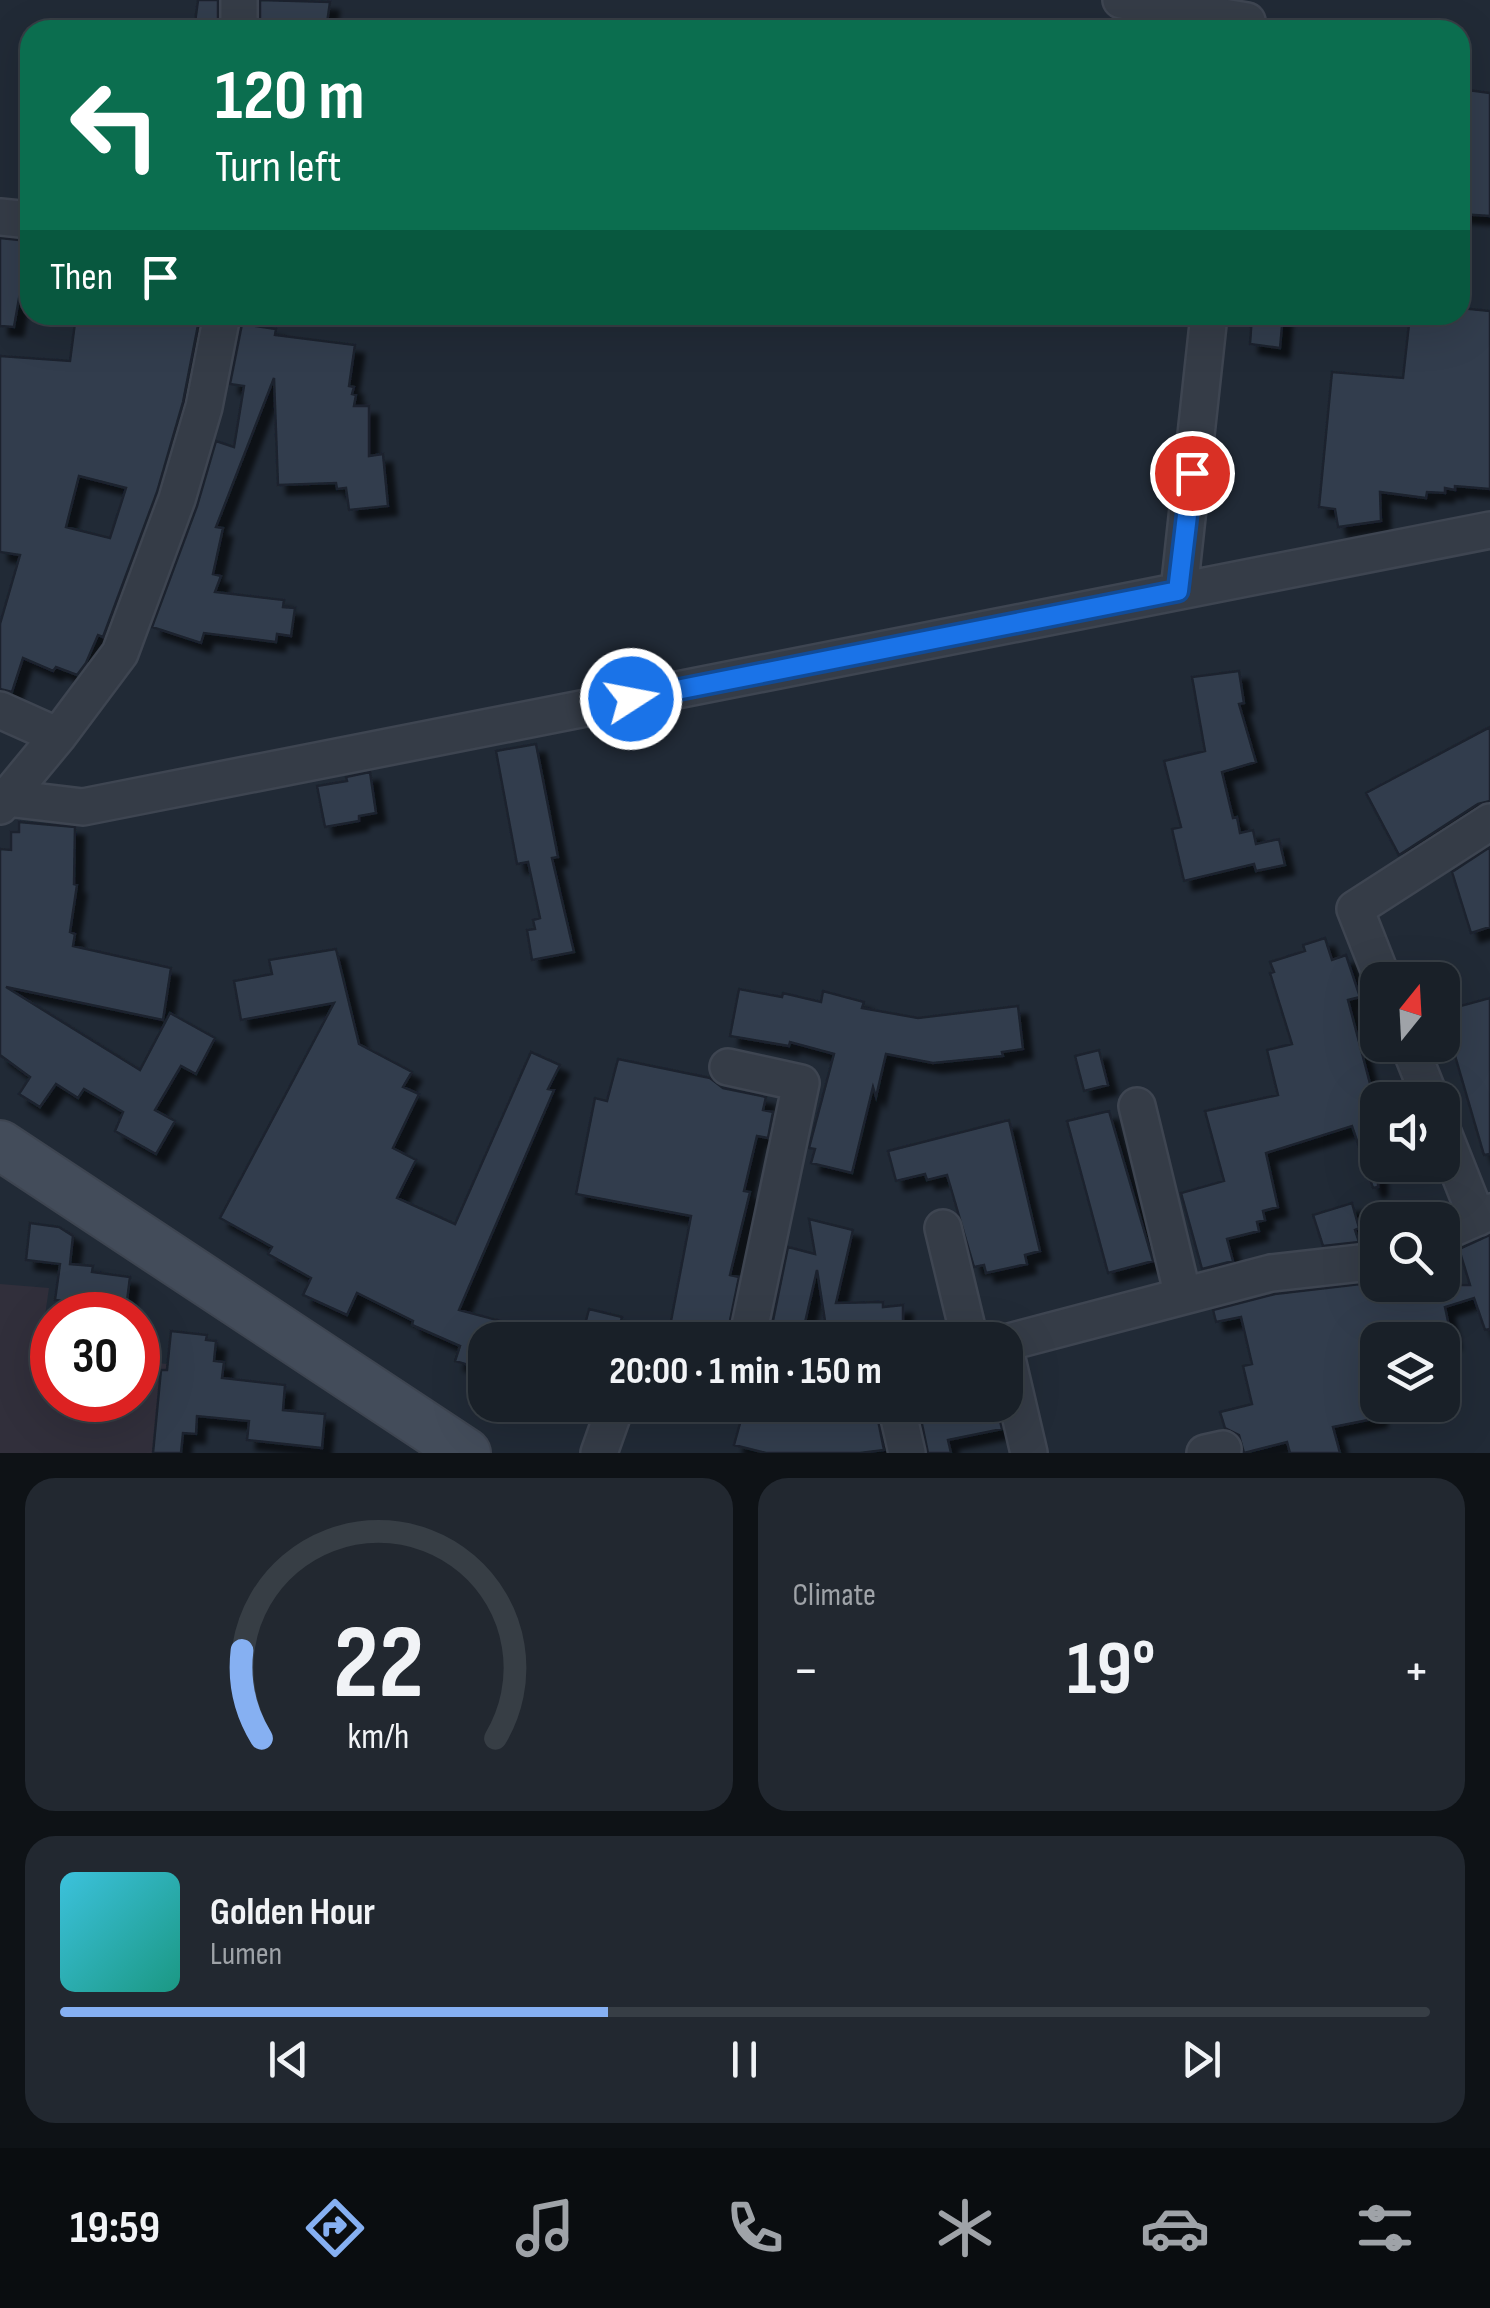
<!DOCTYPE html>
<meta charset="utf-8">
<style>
:root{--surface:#192028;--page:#222830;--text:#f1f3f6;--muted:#9fa3a8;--line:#373e45;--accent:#86b0f2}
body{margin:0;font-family:"Sofia Sans Condensed",sans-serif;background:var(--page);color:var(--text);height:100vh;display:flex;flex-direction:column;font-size:38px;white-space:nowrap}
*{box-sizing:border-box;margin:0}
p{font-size:32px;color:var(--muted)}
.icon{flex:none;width:55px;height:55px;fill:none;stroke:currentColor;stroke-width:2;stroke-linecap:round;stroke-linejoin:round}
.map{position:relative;height:1453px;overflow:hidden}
.details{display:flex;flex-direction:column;gap:25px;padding:25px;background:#0e1216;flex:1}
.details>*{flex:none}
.guide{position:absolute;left:20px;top:20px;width:1450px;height:305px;border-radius:30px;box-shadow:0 10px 40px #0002,0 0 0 2px var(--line);background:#0b6e4f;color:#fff;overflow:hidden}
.needle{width:65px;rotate:18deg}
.tools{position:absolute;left:1360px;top:962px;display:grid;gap:20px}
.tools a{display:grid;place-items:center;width:100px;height:100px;border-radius:20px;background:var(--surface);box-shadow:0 10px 40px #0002,0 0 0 2px var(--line);font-size:50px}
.speed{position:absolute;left:30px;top:1292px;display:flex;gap:20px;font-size:50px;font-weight:700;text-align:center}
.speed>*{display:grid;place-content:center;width:130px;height:130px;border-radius:50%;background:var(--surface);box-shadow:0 10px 40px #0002,0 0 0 2px var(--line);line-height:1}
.speed .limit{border:15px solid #d22;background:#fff;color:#111}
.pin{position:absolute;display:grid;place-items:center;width:85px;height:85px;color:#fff;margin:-42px;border:5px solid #fff;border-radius:50%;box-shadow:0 2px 10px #0007}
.me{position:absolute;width:110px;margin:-55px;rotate:79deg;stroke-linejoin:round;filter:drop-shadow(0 0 8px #0008)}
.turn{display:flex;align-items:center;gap:35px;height:210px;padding:0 30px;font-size:45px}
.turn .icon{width:130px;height:130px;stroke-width:2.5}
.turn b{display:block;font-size:70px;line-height:85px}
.then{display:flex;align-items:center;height:95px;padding:0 30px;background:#0003;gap:20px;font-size:38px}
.big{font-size:75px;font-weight:700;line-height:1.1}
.details .widget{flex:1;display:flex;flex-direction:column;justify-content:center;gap:15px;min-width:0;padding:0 35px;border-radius:30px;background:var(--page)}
.details .dial{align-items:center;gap:0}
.dial svg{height:260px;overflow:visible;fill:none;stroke:var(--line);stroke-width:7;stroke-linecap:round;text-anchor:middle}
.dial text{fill:var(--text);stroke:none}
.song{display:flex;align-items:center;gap:30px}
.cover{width:120px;height:120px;border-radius:15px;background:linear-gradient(135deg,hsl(190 70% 55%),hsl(170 70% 35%))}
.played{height:10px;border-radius:5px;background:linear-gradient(90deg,var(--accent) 40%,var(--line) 40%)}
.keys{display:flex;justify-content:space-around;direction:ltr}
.heat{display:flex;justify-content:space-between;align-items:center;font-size:55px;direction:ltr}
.details .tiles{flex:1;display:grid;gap:25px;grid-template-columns:1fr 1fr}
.widget:last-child{grid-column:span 2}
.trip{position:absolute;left:468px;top:1322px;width:555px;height:100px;border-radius:30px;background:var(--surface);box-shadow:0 10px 40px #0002,0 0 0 2px var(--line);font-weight:700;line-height:100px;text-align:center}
.menu{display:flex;height:160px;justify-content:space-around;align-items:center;background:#0a0d10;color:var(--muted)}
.menu .icon{width:70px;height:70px}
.menu .active{color:var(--accent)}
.menu b{font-size:45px;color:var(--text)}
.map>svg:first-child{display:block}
</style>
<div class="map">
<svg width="1490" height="1453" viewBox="0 0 1490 1453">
<defs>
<filter id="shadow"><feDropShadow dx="9" dy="9" stdDeviation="2.5" flood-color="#0009"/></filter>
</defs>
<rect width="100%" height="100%" fill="#212a36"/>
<!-- medical -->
<path fill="#312f3b" d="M0,1284L49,1288L40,1350L52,1352V1400H138V1361L167,1364L158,1453H0Z"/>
<!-- building -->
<path fill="#333e4d" stroke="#1c232e" stroke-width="2.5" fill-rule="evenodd" filter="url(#shadow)" d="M198,0H218V30H194Z
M260,0L330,2L326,30H260Z
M1460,89L1490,93V216L1460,214Z
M0,238L29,241L14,327L0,326Z
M1460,308L1490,311V489L1455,486V490L1445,488V493L1427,492L1426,498L1380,492L1381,521L1338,527L1335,509L1319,507L1332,372L1403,378L1410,315H1460Z
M76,315H200L183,402L157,492L103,637L98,635L86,663L77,675L56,667L53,671L23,658L12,692L0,689V624L20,555L0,552V356L70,361ZM79,476L126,488L110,538L66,527Z
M1252,315H1283L1280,348L1250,344Z
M242,324L276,329L275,335L355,345L349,386L354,387L352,394L356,395L354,406H369V456L383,454L388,506L349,510L346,488L337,489L336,483L278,485L274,378L216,527L223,528L213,574L221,576L215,592L284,600L283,607L295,608L291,636L277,634L276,642L204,633L201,643L152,627L197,506L216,441L234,447L244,386L230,384Z
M1239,671L1244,703L1239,704L1256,762L1222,772L1233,818L1237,817L1240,833L1253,830L1256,844L1279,839L1285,865L1256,871L1254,864L1184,881L1172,829L1181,827L1164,761L1205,751L1192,677Z
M1490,727V801L1478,804L1399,855L1366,793Z
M536,744L558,857L552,858L574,952L532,960L527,930L535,929L533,920L540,918L528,862L517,864L496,751Z
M370,772L376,813L359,816V821L325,827L317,786L347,781L346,777Z
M19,822L75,827L74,884L77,885L70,932L75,934L73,946L171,968L163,1020L6,987L140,1070L170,1013L215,1038L196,1074L181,1066L155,1110L175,1121L156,1154L115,1131L123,1112L84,1089L78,1098L56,1084L40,1107L19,1094L30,1077L0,1055V849L11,850V832H19Z
M1490,847V927L1471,933L1452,872Z
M1325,938L1332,960L1346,955L1360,997L1348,1000L1378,1114V1187L1373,1188L1352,1126L1266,1153L1278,1207L1263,1211L1265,1220L1257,1222L1259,1231L1227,1239L1233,1261L1202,1269L1181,1193L1224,1181L1205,1111L1278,1095L1267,1050L1292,1044L1270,973L1274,972L1270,962L1305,951L1303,945Z
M336,949L359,1044L412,1072L403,1087L419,1094L393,1148L416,1160L397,1198L455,1224L531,1052L560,1065L548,1089L554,1090L459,1310L542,1332L541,1340H485V1370L455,1361L460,1346L412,1325L413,1321L357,1293L347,1315L303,1295L311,1278L268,1254L272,1247L220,1218L334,1003L241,1020L234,981L272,974L269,960Z
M739,989L782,997L783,993L821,1002L823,991L864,1002L862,1008L918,1018L1018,1006L1023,1049L1002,1052L1003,1056L933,1063L886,1054L876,1097L873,1087L852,1173L811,1163L815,1149L809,1148L834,1054L790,1042L789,1046L730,1036Z
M1490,998V1154L1484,1155L1442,1011Z
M1099,1050L1108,1085L1084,1091L1075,1056Z
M618,1059L710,1078L723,1088L766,1097L763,1110L773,1112L768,1138L757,1136L744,1191L750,1192L730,1275L739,1277L726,1340H709L711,1330L671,1321L691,1216L576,1194L595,1098L607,1101Z
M1109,1111L1153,1261L1108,1273L1067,1121Z
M1009,1120L1040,1251L1025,1255L1027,1264L986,1273L984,1265L974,1267L947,1175L927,1180L925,1174L896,1181L888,1151Z
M1352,1203L1359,1228L1355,1230L1359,1242L1323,1246L1313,1215Z
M809,1219L853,1230L836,1303L883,1302V1307L903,1305V1340H828L817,1270L801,1340H769L788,1247L815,1254Z
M30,1223L59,1227L73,1236L70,1264L93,1266L92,1272L130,1277L126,1309L55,1300L60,1264L26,1260Z
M1490,1235V1329L1485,1330L1474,1298L1445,1307L1452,1340H1378V1418L1333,1427L1340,1453H1290L1287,1442L1244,1453L1239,1435L1225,1428L1220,1412L1252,1404L1243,1366L1252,1364L1241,1317L1216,1322L1213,1310L1275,1294L1378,1282V1285H1470L1459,1249Z
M589,1309L622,1317L616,1340H581Z
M171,1331L207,1335L206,1340L216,1341L214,1361L224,1362L222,1378L285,1385L283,1410L325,1414L322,1448L247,1440L249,1421L197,1416L196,1434L183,1433L181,1453H153L161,1370H167Z
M745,1405H785L781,1422L840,1414L839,1405H875L884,1450L860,1453H766L734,1445Z
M918,1405H996L1002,1429L948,1440L951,1453H928Z"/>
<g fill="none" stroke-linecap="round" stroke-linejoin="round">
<!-- street casing -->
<g stroke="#3e4551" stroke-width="40">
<path id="street" d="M1121,0L1247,21
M239,30V0
M0,217L30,220
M1179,591L1209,315
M0,710L58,736
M0,797L83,807L1490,530
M0,806L58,736L120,653L177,499L204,407L222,315
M1383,980L1355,909L1490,822
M1409,1045L1431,1100
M728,1067L801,1083L747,1340
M1137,1106L1183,1296
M1442,1130L1477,1218
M943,1228L970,1340
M1442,1233L1490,1212
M1005,1343L1271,1273L1378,1261
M1005,1350L1029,1453
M896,1405L907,1453
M599,1453L616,1405
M1205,1453L1223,1449"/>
</g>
<!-- secondary casing -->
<g stroke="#3e4551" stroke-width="52">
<path id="secondary" d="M0,1145L466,1453"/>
</g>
<!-- street -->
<use href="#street" stroke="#353c47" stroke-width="35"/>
<!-- secondary -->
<use href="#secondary" stroke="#434c5a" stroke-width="48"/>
</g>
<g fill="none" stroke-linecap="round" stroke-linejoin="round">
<!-- route casing -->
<g stroke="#114b97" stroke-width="25">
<path id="route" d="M631,699L1178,591L1192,473"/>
</g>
<!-- route -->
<use href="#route" stroke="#1a73e8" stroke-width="18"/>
</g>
</svg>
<div class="tools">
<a><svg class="needle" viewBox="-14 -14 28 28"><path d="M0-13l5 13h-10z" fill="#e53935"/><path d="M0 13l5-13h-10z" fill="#9fa3a8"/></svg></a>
<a><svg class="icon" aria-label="sound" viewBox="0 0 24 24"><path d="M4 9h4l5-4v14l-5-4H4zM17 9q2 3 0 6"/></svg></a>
<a><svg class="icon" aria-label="search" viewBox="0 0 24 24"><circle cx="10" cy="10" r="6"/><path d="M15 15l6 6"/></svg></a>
<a><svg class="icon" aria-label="layers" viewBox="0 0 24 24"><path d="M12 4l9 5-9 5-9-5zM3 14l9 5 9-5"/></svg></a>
</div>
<div class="speed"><div class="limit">30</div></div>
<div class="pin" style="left:1192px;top:473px;background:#d93025"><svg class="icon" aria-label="arrive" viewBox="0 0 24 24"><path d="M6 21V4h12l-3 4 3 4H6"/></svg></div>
<svg class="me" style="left:631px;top:699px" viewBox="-20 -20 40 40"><circle r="17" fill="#1a73e8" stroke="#fff" stroke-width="3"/><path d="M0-11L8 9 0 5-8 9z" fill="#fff"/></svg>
<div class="trip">20:00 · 1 min · 150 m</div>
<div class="guide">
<div class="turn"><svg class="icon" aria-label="left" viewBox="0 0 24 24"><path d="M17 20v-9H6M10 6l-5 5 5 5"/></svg><div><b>120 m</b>Turn left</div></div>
<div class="then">Then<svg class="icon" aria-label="arrive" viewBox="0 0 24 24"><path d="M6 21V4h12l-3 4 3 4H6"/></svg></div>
</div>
</div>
<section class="details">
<div class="tiles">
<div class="widget dial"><svg viewBox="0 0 100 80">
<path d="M14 69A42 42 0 1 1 86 69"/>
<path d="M14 69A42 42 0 0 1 8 42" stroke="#86b0f2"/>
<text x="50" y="56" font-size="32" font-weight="700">22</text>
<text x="50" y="72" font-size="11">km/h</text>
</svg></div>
<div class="widget"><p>Climate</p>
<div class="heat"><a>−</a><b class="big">19°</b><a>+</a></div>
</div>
<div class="widget">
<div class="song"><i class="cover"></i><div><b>Golden Hour</b><p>Lumen</p></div></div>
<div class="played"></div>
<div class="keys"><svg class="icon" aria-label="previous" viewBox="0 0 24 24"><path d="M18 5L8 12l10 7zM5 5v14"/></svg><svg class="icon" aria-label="pause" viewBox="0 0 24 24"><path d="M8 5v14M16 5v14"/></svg><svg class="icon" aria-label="next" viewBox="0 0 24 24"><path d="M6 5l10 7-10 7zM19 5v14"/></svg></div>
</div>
</div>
</section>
<nav class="menu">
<b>19:59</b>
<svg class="icon active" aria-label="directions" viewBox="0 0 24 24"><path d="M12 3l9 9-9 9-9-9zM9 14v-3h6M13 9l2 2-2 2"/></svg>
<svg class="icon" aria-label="music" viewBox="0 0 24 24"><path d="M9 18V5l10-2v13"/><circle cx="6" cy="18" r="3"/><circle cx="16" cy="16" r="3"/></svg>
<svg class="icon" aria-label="phone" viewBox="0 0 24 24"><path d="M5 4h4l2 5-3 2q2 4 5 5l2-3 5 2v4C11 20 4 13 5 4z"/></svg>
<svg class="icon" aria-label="climate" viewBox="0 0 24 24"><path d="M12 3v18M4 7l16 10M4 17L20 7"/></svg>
<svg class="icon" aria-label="car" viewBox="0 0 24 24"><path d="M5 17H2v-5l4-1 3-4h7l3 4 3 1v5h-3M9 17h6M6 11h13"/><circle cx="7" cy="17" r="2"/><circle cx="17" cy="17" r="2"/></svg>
<svg class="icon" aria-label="filters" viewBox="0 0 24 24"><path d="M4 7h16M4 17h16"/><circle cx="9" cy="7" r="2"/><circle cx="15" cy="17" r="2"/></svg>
</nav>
